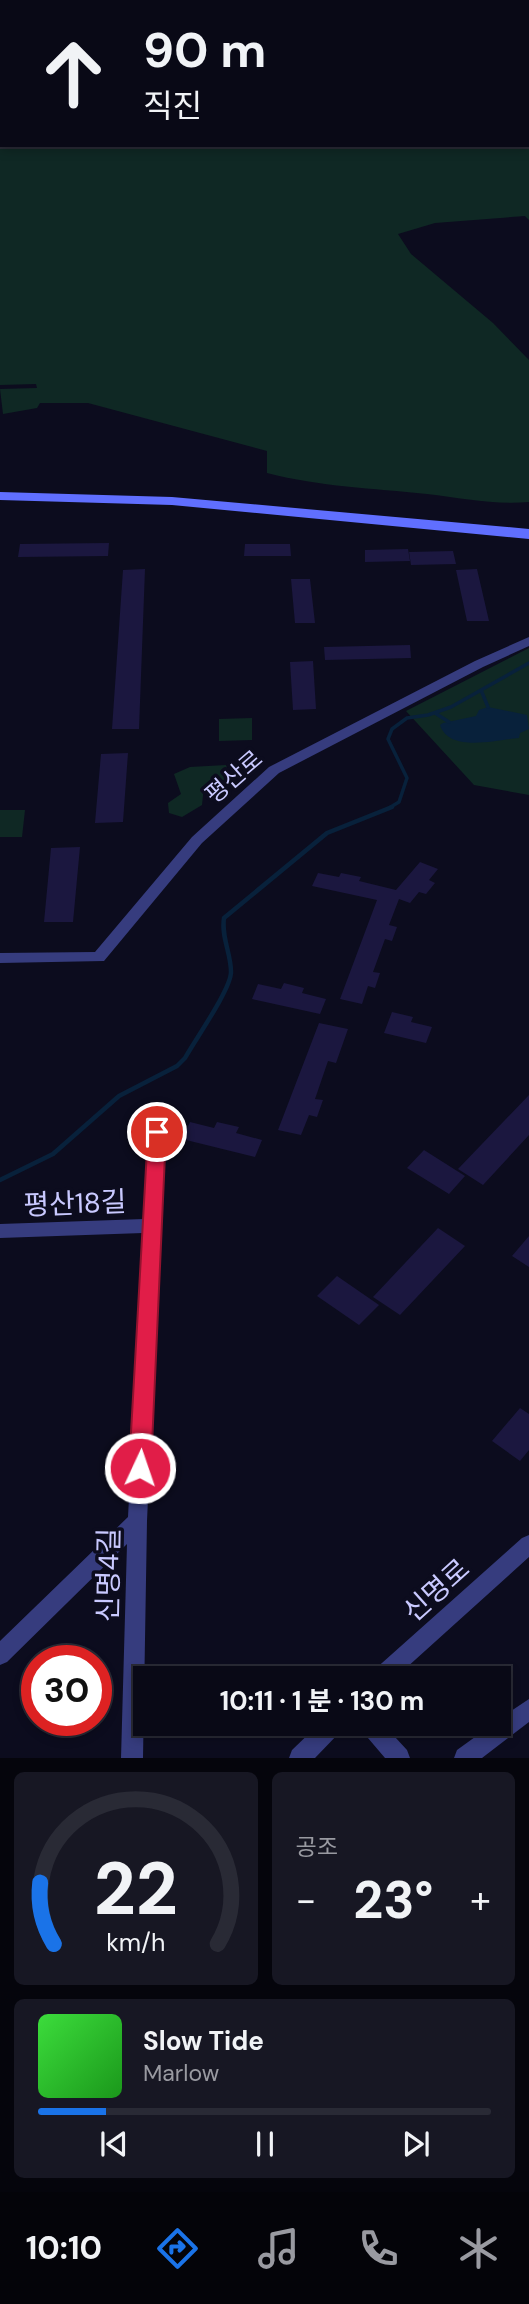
<!DOCTYPE html>
<html lang="ko">
<meta charset="utf-8">
<style>
:root{--surface:#090916;--page:#171723;--text:#f1f3f6;--muted:#999aa1;--line:#292a35;--accent:#1a73e8}
body{margin:0;font-family:"DM Sans","Noto Sans KR",sans-serif;background:var(--page);color:var(--text);height:100vh;display:flex;flex-direction:column;font-size:26px;white-space:nowrap}
*{box-sizing:border-box;margin:0}
p{font-size:23px;color:var(--muted)}
.icon{flex:none;width:38px;height:38px;fill:none;stroke:currentColor;stroke-width:2;stroke-linecap:round;stroke-linejoin:round}
.map{position:relative;height:1758px;overflow:hidden}
.drawer{display:flex;flex-direction:column;gap:14px;padding:14px;background:#05050c;flex:1}
.drawer>*{flex:none}
.top-card{position:absolute;left:0px;top:0px;width:530px;height:147px;box-shadow:0 4px 10px #0003,0 0 0 2px var(--line);background:#090916;color:var(--text);overflow:hidden}
.speed{position:absolute;left:21px;top:1645px;display:flex;gap:14px;font-size:35px;font-weight:700;text-align:center}
.speed>*{display:grid;place-content:center;width:91px;height:91px;border-radius:50%;background:var(--surface);box-shadow:0 4px 10px #0003,0 0 0 2px var(--line);line-height:1}
.speed .limit{border:10px solid #d22;background:#fff;color:#111}
.pin{position:absolute;display:grid;place-items:center;width:60px;height:60px;color:#fff;margin:-30px;border:4px solid #fff;border-radius:50%;box-shadow:0 2px 7px #0007}
.me{position:absolute;width:77px;margin:-38px;rotate:3deg;stroke-linejoin:round;filter:drop-shadow(0 0 5px #0008)}
.turn{display:flex;align-items:center;gap:24px;height:147px;padding:0 28px;font-size:32px}
.turn .icon{width:91px;height:91px;stroke-width:2.5}
.turn b{display:block;font-size:49px;line-height:60px}
.big{font-size:52px;font-weight:700;line-height:1.1}
.drawer .widget{flex:1;display:flex;flex-direction:column;justify-content:center;gap:10px;min-width:0;padding:0 24px;border-radius:10px;background:var(--page)}
.drawer .dial{align-items:center;gap:0}
.dial svg{height:182px;overflow:visible;fill:none;stroke:var(--line);stroke-width:7;stroke-linecap:round;text-anchor:middle}
.dial text{fill:var(--text);stroke:none}
.song{display:flex;align-items:center;gap:21px}
.cover{width:84px;height:84px;border-radius:10px;background:linear-gradient(135deg,hsl(120 70% 55%),hsl(120 70% 35%))}
.played{height:7px;border-radius:4px;background:linear-gradient(90deg,var(--accent) 15%,var(--line) 15%)}
.keys{display:flex;justify-content:space-around;direction:ltr}
.heat{display:flex;justify-content:space-between;align-items:center;font-size:38px;direction:ltr}
.drawer .tiles{flex:1;display:grid;gap:14px;grid-template-columns:1fr 1fr}
.widget:last-child{grid-column:span 2}
.trip{position:absolute;left:133px;top:1666px;width:378px;height:70px;border-radius:0px;background:var(--surface);box-shadow:0 4px 10px #0003,0 0 0 2px var(--line);font-weight:700;line-height:70px;text-align:center}
.tabs{display:flex;height:112px;justify-content:space-around;align-items:center;background:#040409;color:var(--muted)}
.tabs .icon{width:49px;height:49px}
.tabs .active{color:var(--accent)}
.tabs b{font-size:32px;color:var(--text)}
.map>svg:first-child{display:block}
</style>
<div class="map">
<svg width="529" height="1758" viewBox="0 0 529 1758">
<rect width="100%" height="100%" fill="#0c0c1e"/>
<!-- green -->
<path fill="#0f2824" fill-rule="evenodd" d="M0,0H529V220L525,216L435,223L398,234L411,254L493,323L529,360V502C494,505 462,498 427,494C372,488 321,487 267,473V451L88,403H40L37,408L3,414L0,389L37,388L36,384L0,385ZM2,2H528V145H2Z
M529,648V795L474,785L406,711Z
M252,718V740L219,741V719Z
M226,765L231,778L204,786L202,805L182,817L169,813L168,803L181,794L174,774L190,767Z
M0,810H25L22,837H0Z"/>
<!-- water -->
<path fill="#08213b" d="M488,707L527,715L529,729L520,733L519,738C496,740 449,753 440,725L443,723L476,716L479,710Z"/>
<g fill="none" stroke-linecap="round" stroke-linejoin="round">
<!-- stream-far1 -->
<path stroke="#08213b" stroke-width="3.5" d="M481,690L488,707
M435,713L449,722
M389,808L399,802L407,778L388,739L392,729L407,718L428,715L451,707L529,663"/>
<!-- stream -->
<path stroke="#08213b" stroke-width="4.5" d="M0,1180L53,1154L119,1096L177,1066L185,1058C195,1040 231,989 231,972C231,953 221,937 224,918L327,833L392,807"/>
</g>
<!-- building -->
<path fill="#1b173f" d="M109,543L108,556L18,557L20,544Z
M245,544H290L291,556H244Z
M408,549L410,561L365,562V550Z
M453,551L456,564L411,565L409,552Z
M145,569L139,729H112L123,570Z
M477,569L489,621H467L456,570Z
M291,579H310L315,623H295Z
M410,645L411,658L325,660L324,647Z
M313,661L316,709L293,710L290,662Z
M128,753L123,822L95,823L101,754Z
M80,847L73,922H44L51,848Z
M420,862L438,869L429,880L435,883L426,894L419,892L410,903L399,899L389,925L397,927L392,941L385,939L373,972L380,973L375,988L368,986L362,1004L340,999L377,900L312,886L318,873L339,877L341,873L361,877L359,881L396,890Z
M284,983L304,988L302,993L326,999L320,1014L252,999L258,984L281,989Z
M392,1012L413,1017L411,1022L432,1027L426,1043L384,1033Z
M319,1023L348,1029L336,1063L328,1061L315,1099L323,1100L317,1117L309,1115L301,1135L278,1130Z
M529,1095V1135L483,1185L458,1169Z
M190,1122L214,1128L217,1122L239,1127L236,1133L262,1140L255,1157L182,1139Z
M424,1150L465,1176L449,1194L407,1168Z
M438,1228L465,1246L400,1315L373,1297Z
M529,1236V1267L512,1256Z
M337,1276L379,1305L359,1325L317,1296Z
M520,1408L529,1414V1450L520,1461L492,1441Z"/>
<g fill="none" stroke-linecap="round" stroke-linejoin="round">
<!-- street -->
<path fill="#363c7e" fill-rule="evenodd" d="M529,637V646L483,667L279,773L202,843L104,961L0,963V953L95,952L192,837L269,767L475,661Z
M157,1126L163,1128L165,1132L147,1521L143,1758H121L127,1544L7,1662L0,1665V1641L128,1517L143,1233L0,1238V1224L144,1219L149,1132L151,1128Z
M529,1535V1557L395,1678H370L373,1671L522,1538Z
M529,1699V1722L482,1758H454L457,1750L493,1724H499V1719Z
M319,1724H345L341,1731L315,1758H289L292,1750Z
M359,1724H383L407,1750L410,1758H385L362,1731Z"/>
<!-- secondary -->
<path fill="#606fff" fill-rule="evenodd" d="M0,492L172,497L529,529V539L172,505L0,500Z"/>
</g>
<!-- route -->
<path fill="#e11d48" stroke="#92132f" stroke-width="2" d="M157,1125L163,1127L166,1132L151,1468L147,1474L140,1477L132,1474L129,1468L148,1132L150,1127Z"/>
<g text-anchor="middle" stroke-width="7" stroke-linejoin="round" paint-order="stroke">
<!-- street labels -->
<g font-size="24" fill="#c9c9ff" stroke="#0c0c1e">
<text transform="translate(234 777) rotate(-41)" y="8">평산로</text>
</g>
<!-- near-street labels -->
<g font-size="28" fill="#c9c9ff" stroke="#0c0c1e">
<text transform="translate(75 1203) rotate(-2)" y="10">평산18길</text>
<text transform="translate(108 1575) rotate(-89)" y="10">신명4길</text>
<text transform="translate(436 1590) rotate(-42)" y="10">신명로</text>
</g>
</g>
</svg>
<div class="speed"><div class="limit">30</div></div>
<div class="pin" style="left:157px;top:1132px;background:#d93025"><svg class="icon" aria-label="arrive" viewBox="0 0 24 24"><path d="M6 21V4h12l-3 4 3 4H6"/></svg></div>
<svg class="me" style="left:140px;top:1468px" viewBox="-20 -20 40 40"><circle r="17" fill="#e11d48" stroke="#fff" stroke-width="3"/><path d="M0-11L8 9 0 5-8 9z" fill="#fff"/></svg>
<div class="trip">10:11 · 1 분 · 130 m</div>
<div class="top-card">
<div class="turn"><svg class="icon" aria-label="ahead" viewBox="0 0 24 24"><path d="M12 20V5M6 11l6-6 6 6"/></svg><div><b>90 m</b>직진</div></div>
</div>
</div>
<section class="drawer">
<div class="tiles">
<div class="widget dial"><svg viewBox="0 0 100 80">
<path d="M14 69A42 42 0 1 1 86 69"/>
<path d="M14 69A42 42 0 0 1 8 42" stroke="#1a73e8"/>
<text x="50" y="56" font-size="32" font-weight="700">22</text>
<text x="50" y="72" font-size="11">km/h</text>
</svg></div>
<div class="widget"><p>공조</p>
<div class="heat"><a>−</a><b class="big">23°</b><a>+</a></div>
</div>
<div class="widget">
<div class="song"><i class="cover"></i><div><b>Slow Tide</b><p>Marlow</p></div></div>
<div class="played"></div>
<div class="keys"><svg class="icon" aria-label="previous" viewBox="0 0 24 24"><path d="M18 5L8 12l10 7zM5 5v14"/></svg><svg class="icon" aria-label="pause" viewBox="0 0 24 24"><path d="M8 5v14M16 5v14"/></svg><svg class="icon" aria-label="next" viewBox="0 0 24 24"><path d="M6 5l10 7-10 7zM19 5v14"/></svg></div>
</div>
</div>
</section>
<nav class="tabs">
<b>10:10</b>
<svg class="icon active" aria-label="directions" viewBox="0 0 24 24"><path d="M12 3l9 9-9 9-9-9zM9 14v-3h6M13 9l2 2-2 2"/></svg>
<svg class="icon" aria-label="music" viewBox="0 0 24 24"><path d="M9 18V5l10-2v13"/><circle cx="6" cy="18" r="3"/><circle cx="16" cy="16" r="3"/></svg>
<svg class="icon" aria-label="phone" viewBox="0 0 24 24"><path d="M5 4h4l2 5-3 2q2 4 5 5l2-3 5 2v4C11 20 4 13 5 4z"/></svg>
<svg class="icon" aria-label="climate" viewBox="0 0 24 24"><path d="M12 3v18M4 7l16 10M4 17L20 7"/></svg>
</nav>
